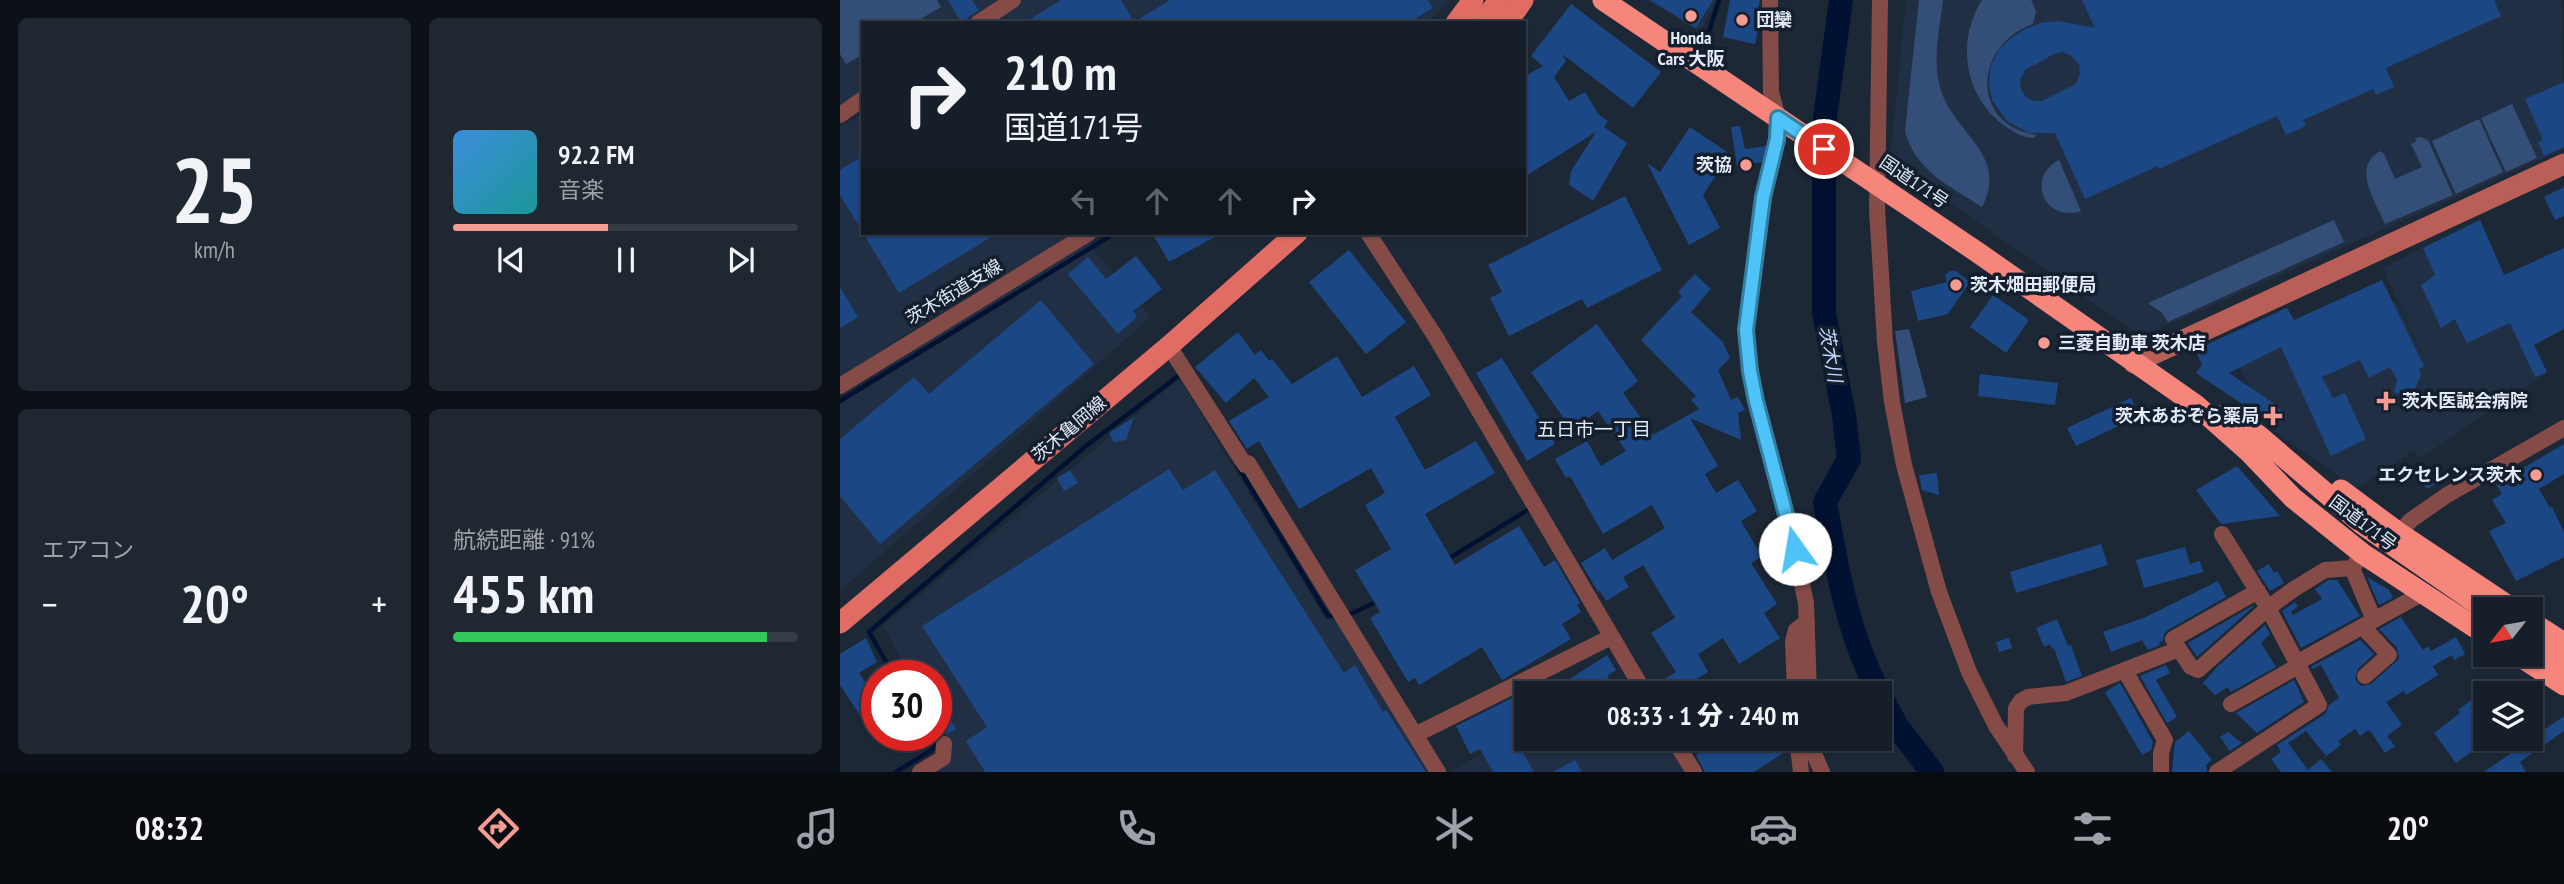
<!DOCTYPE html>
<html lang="ja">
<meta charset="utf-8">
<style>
:root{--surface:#161e29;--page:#1f2731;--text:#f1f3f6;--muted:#9ea2a8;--line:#353c46;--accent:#f59c92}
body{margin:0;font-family:"PT Sans Narrow","Noto Sans JP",sans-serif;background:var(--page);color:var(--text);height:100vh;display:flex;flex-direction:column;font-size:26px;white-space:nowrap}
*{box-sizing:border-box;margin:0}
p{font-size:23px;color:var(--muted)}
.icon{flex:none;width:38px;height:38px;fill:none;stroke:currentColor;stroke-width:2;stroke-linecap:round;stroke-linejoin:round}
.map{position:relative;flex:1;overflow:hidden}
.sheet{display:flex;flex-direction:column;gap:18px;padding:18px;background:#0c1017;width:840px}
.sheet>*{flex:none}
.top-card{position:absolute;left:21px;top:21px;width:665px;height:214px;border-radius:0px;box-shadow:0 2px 5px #0004,0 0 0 2px var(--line);background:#161e29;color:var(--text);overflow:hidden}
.needle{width:46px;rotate:239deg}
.tools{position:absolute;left:1633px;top:597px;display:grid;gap:14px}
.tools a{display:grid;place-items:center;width:70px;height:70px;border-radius:0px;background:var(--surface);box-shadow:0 2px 5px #0004,0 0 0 2px var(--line);font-size:35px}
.speed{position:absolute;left:21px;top:660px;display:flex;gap:14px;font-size:35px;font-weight:700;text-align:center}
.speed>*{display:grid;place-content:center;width:91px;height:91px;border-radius:50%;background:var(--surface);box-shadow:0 2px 5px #0004,0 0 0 2px var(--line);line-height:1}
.speed .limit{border:10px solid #d22;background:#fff;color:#111}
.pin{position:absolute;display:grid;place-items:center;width:60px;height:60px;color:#fff;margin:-30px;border:4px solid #fff;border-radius:50%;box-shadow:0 2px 7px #0007}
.me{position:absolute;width:77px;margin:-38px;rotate:347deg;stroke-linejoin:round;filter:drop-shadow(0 0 5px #0008)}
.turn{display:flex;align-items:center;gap:24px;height:147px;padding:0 28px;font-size:32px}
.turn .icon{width:91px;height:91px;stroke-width:2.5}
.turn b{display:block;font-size:49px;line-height:60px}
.lanes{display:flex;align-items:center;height:66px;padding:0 28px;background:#0003;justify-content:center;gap:35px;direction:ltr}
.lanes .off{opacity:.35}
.big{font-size:52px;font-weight:800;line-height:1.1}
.sheet .widget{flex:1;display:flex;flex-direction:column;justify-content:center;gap:10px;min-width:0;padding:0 24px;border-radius:10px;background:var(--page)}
.sheet .dial{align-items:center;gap:0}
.dial b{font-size:91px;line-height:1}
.song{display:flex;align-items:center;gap:21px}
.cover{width:84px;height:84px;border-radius:10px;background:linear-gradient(135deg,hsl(210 70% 55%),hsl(180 70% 35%))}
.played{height:7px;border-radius:4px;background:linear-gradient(90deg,var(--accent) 45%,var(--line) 45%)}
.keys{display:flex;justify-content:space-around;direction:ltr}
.heat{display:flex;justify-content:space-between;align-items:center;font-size:38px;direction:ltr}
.charge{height:10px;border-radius:5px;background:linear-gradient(90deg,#34c759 91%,var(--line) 0)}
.sheet .tiles{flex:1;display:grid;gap:18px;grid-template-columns:repeat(2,1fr)}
.trip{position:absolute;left:674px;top:681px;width:378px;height:70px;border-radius:0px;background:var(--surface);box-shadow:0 2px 5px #0004,0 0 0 2px var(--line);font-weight:800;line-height:70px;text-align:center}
.tabs{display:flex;height:112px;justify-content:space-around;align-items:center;background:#090c10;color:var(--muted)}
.tabs .icon{width:49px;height:49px}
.tabs .active{color:var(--accent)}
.tabs b{font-size:32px;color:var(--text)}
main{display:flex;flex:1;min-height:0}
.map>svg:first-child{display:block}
</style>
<main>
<section class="sheet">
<div class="tiles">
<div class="widget dial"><b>25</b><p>km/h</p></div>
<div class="widget">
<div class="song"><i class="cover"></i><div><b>92.2 FM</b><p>音楽</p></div></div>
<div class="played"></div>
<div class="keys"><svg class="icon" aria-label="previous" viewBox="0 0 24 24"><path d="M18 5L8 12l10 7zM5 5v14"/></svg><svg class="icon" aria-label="pause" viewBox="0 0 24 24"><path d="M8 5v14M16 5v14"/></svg><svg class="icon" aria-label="next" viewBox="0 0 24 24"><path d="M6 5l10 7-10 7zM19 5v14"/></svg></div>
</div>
<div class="widget"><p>エアコン</p>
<div class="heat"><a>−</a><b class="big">20°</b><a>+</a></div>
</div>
<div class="widget"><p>航続距離 · 91%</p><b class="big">455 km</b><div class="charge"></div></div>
</div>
</section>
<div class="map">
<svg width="1724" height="772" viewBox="0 0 1724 772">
<rect width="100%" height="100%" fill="#1d2837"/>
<!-- built -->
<path fill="#212f44" d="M0,0H162L128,23H23V93L0,108Z
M184,0H609L588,23H150Z
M807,0H877L860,32Z
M1066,0H1722L1724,149L1312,332L1292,330L1050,161Z
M23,114V233H236L74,329L0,377V127Z
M1640,219L1707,373L1581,458L1573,451L1516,488L1434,431L1444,415L1410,388L1384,336L1447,307L1465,342L1556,301L1588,367L1543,268Z
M247,242L311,317L0,591V404L73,350Z
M339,379L486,619L496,621L590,772H92L111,761L110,744L96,720V676L71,675L43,626Z
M686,730V738L723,739L727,749L735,753L761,739H825L845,772H609Z"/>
<!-- green -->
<path fill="#344f77" d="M0,0H97L101,7L74,23H23V54L6,64L0,54Z
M1079,0H1103C1100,28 1092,59 1100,87C1112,134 1170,153 1142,207C1110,186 1075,171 1065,131Z
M1142,0H1191L1196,11L1193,24C1133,45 1130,126 1197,135L1194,138C1182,138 1170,130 1161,123C1123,93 1117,39 1142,0Z
M1672,104L1697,158L1666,172L1641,118Z
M1639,119L1663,172L1616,194L1592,141Z
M1581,137L1588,140L1613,195L1545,224C1536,203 1511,167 1540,151L1544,154L1555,179L1582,167L1571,144L1576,142L1575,138Z
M1219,160L1241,211C1205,223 1185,178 1219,160Z
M1494,220L1504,242L1328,322L1322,313L1308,303Z
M1069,329L1087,397L1065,403L1055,331Z"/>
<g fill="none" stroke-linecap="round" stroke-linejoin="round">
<!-- stream -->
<path stroke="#001131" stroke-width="4.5" d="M866,41L879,0
M0,401L275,233
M397,465L488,616L513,613L538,601
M608,559L689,509
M54,676L29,632L246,446L341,374
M56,772L93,749L94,743L89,735"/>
<!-- river -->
<path stroke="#001131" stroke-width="24" d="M1001,0L984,125V313L1004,415L1009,459L985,502C997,569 1007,632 1039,693
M1040,695L1056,725L1092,772"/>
</g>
<!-- building -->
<path fill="#1c4785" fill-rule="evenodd" d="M108,0H132L139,10L121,22Z
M221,0H281L294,22L330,0H588L593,8L568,23H184Z
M810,0H873L856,28Z
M890,0H920L915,23L919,24L915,44L883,37Z
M1242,0H1654L1661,16L1546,68L1554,87L1536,95L1533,89L1463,120L1466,126L1446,135L1437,116L1319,169L1318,166L1245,199L1215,133H1189L1167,121L1152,100L1149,83L1151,66L1159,50L1171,38L1185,29L1201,23L1218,21L1255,28ZM1222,52L1230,55L1239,64L1240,73L1236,84L1202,101H1194L1186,97L1181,90L1180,81L1185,70L1214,54Z
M731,4L821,72L793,108L722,54L726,61L714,77L729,101L745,92L759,115L768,121L764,127L787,143L753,201L729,185L731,171L756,132L684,177V77L703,66L691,56Z
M1724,82V147L1704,156L1698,142L1703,140L1685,99Z
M900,126L905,149L926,146L922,162L897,166L891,127Z
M850,127L890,154L863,195L880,228L849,245L807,163L820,172Z
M23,156V232L0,195V170Z
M1724,187V216L1715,220L1704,197Z
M785,196L822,270L747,308L742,299L669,336L650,298L662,292L648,265Z
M1640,220L1664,275L1724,248V329L1694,345L1707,372L1695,377L1670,323L1627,343L1615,319L1601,328L1581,285L1595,275L1583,248Z
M23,233H158L59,293Z
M312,233H382L329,262Z
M509,250L566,322L526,354L469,282Z
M296,256L322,289L293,311L297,317L278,334L228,274L248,257L266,279Z
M1110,271H1116L1130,282L1108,314L1078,321L1071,291L1107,282L1105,275Z
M855,274L871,289L851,312L883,342L890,358L878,370L891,400L898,397L905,410L898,413L901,440L850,418L878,466L865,474L876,493L898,480L917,511L901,521L922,557L911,563L937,604L924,613L940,638L899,664L883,638L858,654L868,672L833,693H828L821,681L836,672L811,633L835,618L803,565L783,577L789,587L766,601L760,591L758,592L741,563L765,548L772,560L825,528L812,505L763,534L730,476L726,478L715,459L747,441L761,466L786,451L758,411L732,430L691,372L757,324L798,381L783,393L813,435L859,409L851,400L856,396L801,340L842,296L838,292Z
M1542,280L1584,366L1579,369L1581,374L1571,399L1554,392L1557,380L1550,367L1529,378L1520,360L1482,377L1493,398L1505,393L1526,439L1491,456L1441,347L1389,373L1433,403L1443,413L1435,426L1356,373L1362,364L1355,350L1447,308L1454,320Z
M0,287L18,317L0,328Z
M1153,295L1189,320L1166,353L1130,327Z
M201,300L254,364L40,544L0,496V439L74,377L89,394Z
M398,332L415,355L421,350L429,361L432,359L452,384L497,356L522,397L574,366L591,395L555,417L585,470L636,441L655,473L585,514L615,565L679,526L704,567L715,560L740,603L737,605L741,612L722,624L731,639L662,680L642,647L579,685L575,678L568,682L530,618L540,612L515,570L551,549L525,505L545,493L531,468L459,509L419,441L407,449L389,421L429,397L414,378L386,403L355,367Z
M662,358L715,444L687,461L636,373Z
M1140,374L1218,383L1215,405L1138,396Z
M1291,398L1300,416L1236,446L1227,428Z
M294,417L286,440L274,442L269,433Z
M1724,444V474L1699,489L1710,508L1712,507L1724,532V557L1676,581L1649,531L1666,523L1652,500L1662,494L1656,484Z
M1397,466L1440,516L1381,524L1356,490Z
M329,469L343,490L375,470L504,673L515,665L543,712L546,710L586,772H145L126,741L147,727L82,626Z
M230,470L238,483L224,491L217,478Z
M1097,473L1099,495L1082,490L1079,475Z
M1591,474L1597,483L1587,489L1581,481Z
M1261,544L1268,565L1176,593L1170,572Z
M1345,547L1350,564L1360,561L1363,572L1304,588L1296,560Z
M1429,564L1434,573L1437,571L1444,583L1430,591L1417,571Z
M1527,577L1549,590L1553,598L1539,605Z
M1488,580H1497L1520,616L1461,648L1442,611L1455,602L1458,606L1451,612L1453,615L1482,599L1475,589Z
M1378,581L1386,597L1328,630L1324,634L1323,641L1319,642L1320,645L1308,650L1302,640L1271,652L1263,632L1306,617Z
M1414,605V606L1357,657L1348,643Z
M1561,617L1583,650L1588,646L1591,651L1616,637L1625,654L1614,660L1612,655L1593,666L1598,675L1566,695L1564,691L1546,702L1562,725L1547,736L1555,746L1545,753L1531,732L1528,730L1520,736L1515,729L1498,741L1501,745L1486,756L1466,731L1448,743L1468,770L1481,759L1492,772H1441L1431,759L1441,752L1437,745L1485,714L1489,705L1499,698L1481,665L1472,669L1471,667L1520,640L1534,654L1518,669L1515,679L1521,686L1531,684L1559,659L1557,648L1539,629Z
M1217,619L1228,646L1231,645L1242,676L1226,682L1214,648L1212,649L1210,644L1204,647L1196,628Z
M1425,625L1430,634L1421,643L1436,667L1391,692L1388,687L1375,695L1363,683L1379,665Z
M26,638L37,662L19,673L37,701V739L23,716L21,717L0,685V654Z
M1169,638L1172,648L1159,652L1156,642Z
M767,655L776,670L767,676L778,693H708Z
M1326,665L1330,673L1316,680L1337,717L1327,723L1300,676Z
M1454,680L1464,702L1417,733L1396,713Z
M1280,683L1313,742L1311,750L1302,755L1265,692Z
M1645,690V742L1616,763L1594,733L1620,713L1618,710Z
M686,691V726L676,731L685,747L681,749L694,772H653L640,749L630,754L616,726Z
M106,713L116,729L107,734L97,718Z
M1724,716V731L1680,762L1686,772H1644Z
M1349,731L1372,760L1366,765L1367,772H1332L1335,742Z
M1388,732L1402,743L1390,751L1380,737Z
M881,738H947L948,750L914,772H865L856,755Z
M735,760L742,772H713Z"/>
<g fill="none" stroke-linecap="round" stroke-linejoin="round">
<!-- street -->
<path stroke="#854c47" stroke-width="16" d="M930,0L931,92L938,118V139L924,197L906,330L910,371L916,401L949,522L966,603L969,693
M1040,0L1037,208L1045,342L1052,402L1064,465L1099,592L1129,672L1156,726L1187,772
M138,23L173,0
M0,115L23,99
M528,233L595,336L805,693
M329,346L405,465L408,463L598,772
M0,386L249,233
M1559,533L1571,520L1607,495L1724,428
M1512,568L1534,620
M1523,627L1549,655L1525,676
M1339,649L1333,639L1418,591
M1458,662L1583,593
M1285,671L1325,740L1321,753V772
M955,693L953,641L956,630L967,622
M1391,704L1460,665
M577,734L771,637
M833,738L854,772
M957,738L961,772
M972,738L975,756L982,772
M1175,756L1176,708L1181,701L1188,697L1226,693L1339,649L1351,667L1358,670L1428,608L1454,589L1485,570L1512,568L1523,554
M80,772L103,758L104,744
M1377,772L1479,705L1428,608L1382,534"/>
<!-- secondary -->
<path stroke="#b95f57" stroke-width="21" d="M1294,363L1724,164"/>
<!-- primary -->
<path stroke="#e16c63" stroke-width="21" d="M616,23L633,0
M642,23L659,0
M667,23L683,0
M0,623L329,346L457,233"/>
<!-- highway -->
<path stroke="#f6857b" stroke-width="21" d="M763,0L1140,254L1356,405L1410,453L1453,498L1523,554L1645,634
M1380,416L1418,435L1522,524L1645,609
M1501,490L1559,533L1673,609
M1690,621L1724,643
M1690,640L1724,662
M1676,654L1724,685"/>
</g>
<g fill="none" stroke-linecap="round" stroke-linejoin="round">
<!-- route casing -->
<g stroke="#337fa1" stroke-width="18">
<path id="route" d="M955,549L916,401L910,371L906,330L923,197L937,139L938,118L984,149"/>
</g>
<!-- route -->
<use href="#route" stroke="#4fc3f7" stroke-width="12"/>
</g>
<!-- markers -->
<g fill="#f59c92" stroke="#141e2d" stroke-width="2.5">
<circle cx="851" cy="16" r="7"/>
<circle cx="902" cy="20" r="7"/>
<circle cx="906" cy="165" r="7"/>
<circle cx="1116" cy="285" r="7"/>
<circle cx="1204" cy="343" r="7"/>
<path d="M1542.5 390.5h7v7h7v7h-7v7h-7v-7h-7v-7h7z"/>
<path d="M1429.5 405.5h7v7h7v7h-7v7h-7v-7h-7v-7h7z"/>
<circle cx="1696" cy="475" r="7"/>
</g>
<g text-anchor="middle" stroke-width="7" stroke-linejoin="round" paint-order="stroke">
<!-- poi labels -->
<g font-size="18" font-weight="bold" fill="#e2eaf5" stroke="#141e2d" text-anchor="start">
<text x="916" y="26">団欒</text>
<text x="851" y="44" text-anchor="middle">Honda<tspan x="851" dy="21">Cars 大阪</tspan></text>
<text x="892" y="171" text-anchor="end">茨協</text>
<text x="1130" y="291">茨木畑田郵便局</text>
<text x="1218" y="349">三菱自動車 茨木店</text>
<text x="1562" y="407">茨木医誠会病院</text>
<text x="1419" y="422" text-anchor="end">茨木あおぞら薬局</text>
<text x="1682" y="481" text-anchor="end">エクセレンス茨木</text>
</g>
<!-- street labels -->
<g font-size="18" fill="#e2eaf5" stroke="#141e2d">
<text transform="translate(1074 182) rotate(34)" y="6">国道171号</text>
<text transform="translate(114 292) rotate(-31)" y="6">茨木街道支線</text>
<text transform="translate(229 429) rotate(-40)" y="6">茨木亀岡線</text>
<text transform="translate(1523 523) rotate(37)" y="6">国道171号</text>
</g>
<!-- water labels -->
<g font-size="19" font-style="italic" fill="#c1dafe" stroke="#141e2d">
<text transform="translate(991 354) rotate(80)" y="7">茨木川</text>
</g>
<!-- neighbourhood labels -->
<g font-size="19" fill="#e2eaf5" stroke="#141e2d">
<text x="754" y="436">五日市一丁目</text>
</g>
</g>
</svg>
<div class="tools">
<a><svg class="needle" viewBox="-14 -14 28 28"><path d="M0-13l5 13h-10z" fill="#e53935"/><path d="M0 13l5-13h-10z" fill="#9ea2a8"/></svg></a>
<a><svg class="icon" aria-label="layers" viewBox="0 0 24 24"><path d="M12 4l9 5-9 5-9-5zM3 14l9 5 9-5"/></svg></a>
</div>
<div class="speed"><div class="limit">30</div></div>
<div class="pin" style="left:984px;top:149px;background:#d93025"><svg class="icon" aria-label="arrive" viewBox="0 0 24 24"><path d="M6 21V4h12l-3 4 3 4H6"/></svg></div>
<svg class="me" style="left:955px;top:549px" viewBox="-20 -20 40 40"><circle r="19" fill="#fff"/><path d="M0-13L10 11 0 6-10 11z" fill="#4fc3f7"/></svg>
<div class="trip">08:33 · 1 分 · 240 m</div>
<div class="top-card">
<div class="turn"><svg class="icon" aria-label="right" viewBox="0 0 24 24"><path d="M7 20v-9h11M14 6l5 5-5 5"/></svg><div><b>210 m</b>国道171号</div></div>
<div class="lanes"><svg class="icon off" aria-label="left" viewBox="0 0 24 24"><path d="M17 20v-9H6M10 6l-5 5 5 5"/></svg><svg class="icon off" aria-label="ahead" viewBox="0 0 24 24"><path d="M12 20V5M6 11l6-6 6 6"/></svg><svg class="icon off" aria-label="ahead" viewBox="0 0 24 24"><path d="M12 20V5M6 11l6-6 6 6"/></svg><svg class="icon" aria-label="right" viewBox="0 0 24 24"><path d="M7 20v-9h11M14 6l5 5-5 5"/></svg></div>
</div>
</div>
</main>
<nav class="tabs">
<b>08:32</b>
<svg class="icon active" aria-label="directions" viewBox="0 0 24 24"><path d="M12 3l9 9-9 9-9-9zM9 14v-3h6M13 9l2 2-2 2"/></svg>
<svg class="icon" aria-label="music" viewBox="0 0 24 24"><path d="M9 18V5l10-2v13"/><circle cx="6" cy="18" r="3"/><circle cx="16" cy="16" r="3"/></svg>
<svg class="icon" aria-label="phone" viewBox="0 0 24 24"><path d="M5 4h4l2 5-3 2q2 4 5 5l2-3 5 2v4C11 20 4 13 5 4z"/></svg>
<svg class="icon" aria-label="climate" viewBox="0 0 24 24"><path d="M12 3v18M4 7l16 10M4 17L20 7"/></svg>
<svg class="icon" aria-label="car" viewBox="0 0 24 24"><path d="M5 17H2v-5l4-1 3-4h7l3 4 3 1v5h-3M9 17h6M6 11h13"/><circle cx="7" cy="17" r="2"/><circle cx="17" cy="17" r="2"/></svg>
<svg class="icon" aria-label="filters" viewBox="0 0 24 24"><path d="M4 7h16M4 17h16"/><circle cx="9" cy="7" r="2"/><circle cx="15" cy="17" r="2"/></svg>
<b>20°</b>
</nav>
